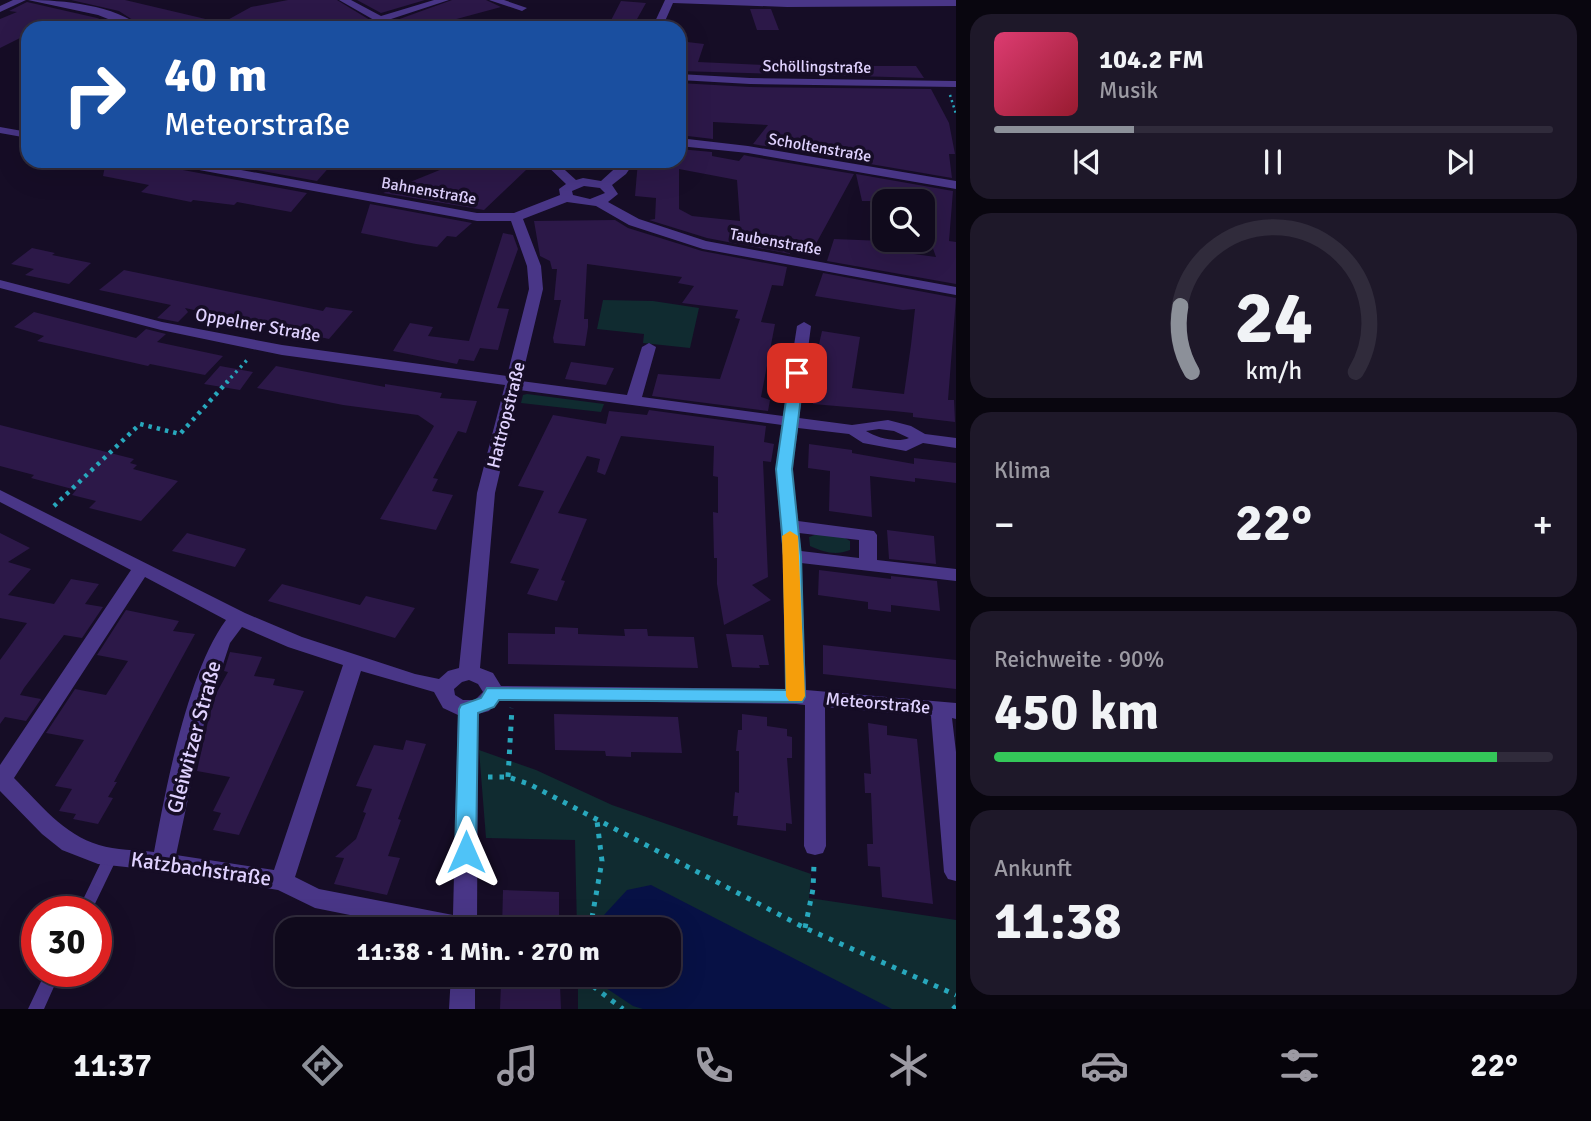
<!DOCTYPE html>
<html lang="de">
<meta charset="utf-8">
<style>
:root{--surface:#100a1c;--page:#1e1829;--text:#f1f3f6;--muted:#9c9aa3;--line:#302b3b;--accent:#8c9099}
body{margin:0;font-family:Signika,sans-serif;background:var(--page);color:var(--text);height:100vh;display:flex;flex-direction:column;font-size:26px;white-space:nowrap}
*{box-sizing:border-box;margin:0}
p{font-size:23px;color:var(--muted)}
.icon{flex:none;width:38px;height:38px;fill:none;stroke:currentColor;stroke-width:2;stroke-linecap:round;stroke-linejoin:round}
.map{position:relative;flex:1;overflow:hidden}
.drawer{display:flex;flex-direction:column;gap:14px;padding:14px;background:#09060f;width:635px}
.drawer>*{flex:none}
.top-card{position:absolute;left:21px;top:21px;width:665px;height:147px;border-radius:21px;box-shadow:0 7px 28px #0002,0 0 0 2px var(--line);background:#1a4fa0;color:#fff;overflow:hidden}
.controls{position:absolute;left:872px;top:189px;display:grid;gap:14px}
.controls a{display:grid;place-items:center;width:63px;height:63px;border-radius:14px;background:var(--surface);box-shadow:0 7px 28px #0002,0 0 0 2px var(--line);font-size:35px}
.speed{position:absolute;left:21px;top:896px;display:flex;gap:14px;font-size:35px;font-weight:700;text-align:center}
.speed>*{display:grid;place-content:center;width:91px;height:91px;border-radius:50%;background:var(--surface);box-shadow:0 7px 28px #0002,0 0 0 2px var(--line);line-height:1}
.speed .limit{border:10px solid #d22;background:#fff;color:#111}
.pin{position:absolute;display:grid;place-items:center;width:60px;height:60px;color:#fff;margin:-30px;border-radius:14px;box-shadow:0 4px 10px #0006}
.me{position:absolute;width:77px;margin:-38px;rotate:0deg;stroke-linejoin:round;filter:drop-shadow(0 0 5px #0008)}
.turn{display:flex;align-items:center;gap:24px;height:147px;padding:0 28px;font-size:32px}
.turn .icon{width:91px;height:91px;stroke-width:2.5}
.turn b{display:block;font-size:49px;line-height:60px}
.big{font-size:52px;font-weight:700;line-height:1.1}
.drawer .widget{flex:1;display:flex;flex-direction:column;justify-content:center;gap:10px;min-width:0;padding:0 24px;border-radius:21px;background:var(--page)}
.drawer .dial{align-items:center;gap:0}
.dial svg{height:182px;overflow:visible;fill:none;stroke:var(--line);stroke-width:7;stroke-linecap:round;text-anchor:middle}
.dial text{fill:var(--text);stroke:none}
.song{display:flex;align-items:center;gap:21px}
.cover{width:84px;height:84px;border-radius:10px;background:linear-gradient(135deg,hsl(340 70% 55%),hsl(350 70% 35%))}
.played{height:7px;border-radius:4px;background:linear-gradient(90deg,var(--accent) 25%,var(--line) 25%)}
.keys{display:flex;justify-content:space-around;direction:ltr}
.heat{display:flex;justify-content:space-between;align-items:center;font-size:38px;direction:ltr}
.charge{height:10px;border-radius:5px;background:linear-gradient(90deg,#34c759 90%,var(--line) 0)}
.trip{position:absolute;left:275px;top:917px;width:406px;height:70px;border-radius:21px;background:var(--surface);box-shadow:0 7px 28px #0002,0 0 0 2px var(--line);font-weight:700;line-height:70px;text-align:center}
.menu{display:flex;height:112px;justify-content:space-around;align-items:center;background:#06040b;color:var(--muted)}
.menu .icon{width:49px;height:49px}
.menu .selected{color:var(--accent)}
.menu b{font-size:32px;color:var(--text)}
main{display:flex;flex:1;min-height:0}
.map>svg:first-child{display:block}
</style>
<main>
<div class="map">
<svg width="956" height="1009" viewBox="0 0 956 1009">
<rect width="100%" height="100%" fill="#160d26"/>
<!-- green -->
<path fill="#102b30" d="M603,300L653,301L699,308L690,348L643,343L644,334L597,329Z
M527,394L604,404L601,412L521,403L523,395Z
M820,533L840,535L850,541V550C835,556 824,552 810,546L809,537Z
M479,750L536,770L612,805L811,874L809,898L956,920V1009H578V975H668V929H577L575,840L486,838Z"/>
<!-- water -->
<path fill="#071145" d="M651,885L892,1009H643L633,1006L603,986L601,975H668V929H602L604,915L627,890Z"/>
<!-- building -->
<path fill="#2c1848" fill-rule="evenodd" d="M71,0H125L214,21L213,28H145L119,11Z
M288,0H337L383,28H213L251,7Z
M357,0H425L381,13Z
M452,0H486L501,7L438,24L431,22L405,28L394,21Z
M621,1L646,3L632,28H607Z
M27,2L97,18L124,28H83L55,21L41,28H28V34L0,48V19L17,12L9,11Z
M750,9H771L779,30H757Z
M679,41L704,44L698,62L789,66H916L924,78L679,71Z
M679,83L750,87L931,89L949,123L955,154H949L952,178L753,144L768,125L713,122V139L679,135Z
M679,149L712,152V156L739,161L744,155L748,156L854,174L812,251L790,250V254L707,238L649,220L655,219L656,198L635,196L638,161H679ZM679,169L737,180L740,221L692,216L679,209Z
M106,161L165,170V164L172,168L307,193L291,212L237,202L234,205L193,200L191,202L141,192L149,185L103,176Z
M207,161H314L332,164L317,181Z
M505,161H516L526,170L484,210L383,193L457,163L468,168Z
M856,174L953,191L949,241L956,242V284L827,261L834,239L884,241V250L936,257L922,217V201H862Z
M370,204L472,223L456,237L447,236L437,247L416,244L361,233Z
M615,220L628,228L702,251L787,267L783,286L772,285L761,322L775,324L761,397L770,400L768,411L652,396L658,374L720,379L740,319L735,318L738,310L682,303L694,286L678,283L682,277L587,264L584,319H588V327L585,346L554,343L553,338L561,300H554L557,269H552L550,261L540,256L534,221Z
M503,233L513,235L518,249L497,308L509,309L498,350L480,348L474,361L459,359L457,364L393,351L410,323L433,327L428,336L469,341Z
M32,248L55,253L52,255L91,263L69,284L25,275L34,269L11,264Z
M124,270L323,311L326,307L353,311L329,339L185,308L188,312L178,322L157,318L171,305L99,290Z
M823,273L956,298L948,400H954L955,422L913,417V413L894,411L813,404V400L804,399L807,380H811L822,331L860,337L852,388L904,394L911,345L915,309L903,310L815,296Z
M34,312L136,338L146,329L166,334L157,342L223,356L205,375L150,364L148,366L37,341L44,336L14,327Z
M571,362L614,368L606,385L565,379Z
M220,366L253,372L240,390L204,384Z
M276,366L385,387V384L442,393L440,398L477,401L466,433L458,431L433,478L438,479L432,491L453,495L436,530L380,519L434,426L418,415L343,405L257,388Z
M649,410L766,426L764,442L774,444L771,462L763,461L768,577L752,585L771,600L724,625L717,584V558H714L713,512L718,513V477L713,476L714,446L621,436L605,475L597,472L600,459L587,456L558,513L587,519L561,580L565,581L557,601L527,594L539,569L510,563L544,491L518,486L553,415L606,424L609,411L647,415Z
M0,425L134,459L130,463L137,465L133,469L178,481L141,521L89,508L96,501L72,495L76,490L31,478L34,475L0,466Z
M809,444L852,450V453L914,464V458L956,463V483L915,478V476V482L870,476L872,517L829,511L830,471L808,468Z
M887,530L934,536L936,564L889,559Z
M0,533L30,548L8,562L31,569L8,595L54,604L71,579L99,584L85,604L103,607L82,638L64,635L24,688L20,695L41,699L26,721L5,717L0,724V660L27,623L0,618Z
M187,533L202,537L246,549L235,567L172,551Z
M819,570L891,579V576L937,581L940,611L891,605V612L868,609V602L818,595Z
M282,584L360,605L366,596L415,608L395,638L268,601Z
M126,610L179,621L173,631L195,634L114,782H117L108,797L113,798L98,824L73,819L76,814L59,811L72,789L55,786L84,740L46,733L75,689L106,695L128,661L97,655Z
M555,627L578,628V634L625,636L624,629H647L648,636L694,637L698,668L508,664V633L555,634Z
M726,634L763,635L769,665H759L760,668L732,667Z
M823,645L956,660V689L823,674Z
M230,652L262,657L254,676L275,679L273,685L304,691L239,835L213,830L221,813L213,811L230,777L197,771L209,717L217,692L228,672L224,671Z
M554,714L678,717L682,753L631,752V757L606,756L605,751L555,750Z
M742,714L767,717V726L787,729V736L792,737V758H787L792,824L786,823V831L737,825L738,816H733L735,792L739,793V751H736L737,740L738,730H742Z
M868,723L887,726V735L917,739L933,904L882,897L880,867L868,866L867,844H873L871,793H865L864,773L871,774Z
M406,740L426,744L398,819L401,820L388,856L400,858L387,895L334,884L344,858L335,857L356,839L366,813L363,812L372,789L356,786L374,745L403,750Z
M503,890L559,892V929H502Z
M501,983L560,985L561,1009H500Z"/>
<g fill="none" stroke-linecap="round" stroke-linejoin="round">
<!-- path-far3 -->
<path stroke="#28a8bd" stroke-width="2.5" stroke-dasharray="2 3.5" stroke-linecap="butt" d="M950,95L956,114"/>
<!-- path-far2 -->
<path stroke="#28a8bd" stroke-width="3.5" stroke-dasharray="2.5 4.5" stroke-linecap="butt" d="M226,383L248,359"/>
<!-- path-far1 -->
<path stroke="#28a8bd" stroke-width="4.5" stroke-dasharray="3.5 5" stroke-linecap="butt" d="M54,506L140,424L180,434L228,381"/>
<!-- path -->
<path stroke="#28a8bd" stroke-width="5" stroke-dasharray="4.5 7" stroke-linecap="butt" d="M488,777H508L529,784L805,928L956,995
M508,777L512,708
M805,928L813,889L814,864
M590,929L602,861L597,821
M590,975L594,987L623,1009
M953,1009L956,1006"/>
<!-- lane -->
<path fill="#493687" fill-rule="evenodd" d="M111,850L116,852L118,856L91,912H77L106,852Z
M46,971H61L44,1009H28Z"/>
<!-- street -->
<path fill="#493687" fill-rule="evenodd" d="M13,0H26L0,12V6Z
M28,0C63,0 115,5 143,28H131L98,15Z
M339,0H351L381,16L434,0H449L388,20L400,28H388Z
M489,0H504L527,8L522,11Z
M665,0H956V6L787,7L673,3L662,28H652Z
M679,74L750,78L956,81V87L750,84L679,80Z
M0,127L28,132V138L0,133Z
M679,138L748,146L956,181V189L748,153L679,146Z
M166,161H192L477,213H514L560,195L559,189L566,184L542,161H555L576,180L583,178L601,181L623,161H635L626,174L612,185L618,194L608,202L639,219L706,241L956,287V295L703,249L629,225L596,206L567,202L523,219L541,266L543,289L521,381L627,395L642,347L649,343L656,347L642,397L783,416L797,326L804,322L811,326L799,418L852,425L888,420L911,426L925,434L956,438V448L923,443L906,451L863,443L849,434L798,428L792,469L798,521L874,531L877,535V560L956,569V581L801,563L806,690L956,703V719L952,718L956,752V881L948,879L944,872L931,716L825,707L826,846L823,853L815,855L807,853L804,846L805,705L796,704L498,700L489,711L478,714L477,929H420L315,908L278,890L163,871L98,864L62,850L42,834L0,791V765L131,570L0,502V490L245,613L302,637L415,674L439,679L448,671L459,668L477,493L505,385L282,355L161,330L0,288V280L162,322L282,345L507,376L529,289L527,266L511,221H477L172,165ZM584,186L600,188L605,193L590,199L573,195L572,191ZM519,390L782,425L776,469L783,556L786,689L501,686L493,673L480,668L495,493ZM879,429L894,431L909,438C897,443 877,438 866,431ZM799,533L859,540V558L801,551ZM145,577L226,620C188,671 166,787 154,852C136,850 116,850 99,845C64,835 39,803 14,778ZM242,627L288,647L343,665L274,870L176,855L205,719L230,643ZM361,671L434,692L443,708L458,715L453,915L319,889L295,877ZM469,680L478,684L483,692L475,700H463L455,695L454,689L462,682Z
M451,975H475V1009H449Z"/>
</g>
<!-- route -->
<path fill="#4fc3f7" stroke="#337fa1" stroke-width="2" d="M797,369L804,373L792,469L801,556L805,697L802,702L499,700L494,707L478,713L476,852L473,858L466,861L458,858L455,852L459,709L461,705L481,698L487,688L786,690L784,556L776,469L790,373Z"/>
<!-- slow -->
<path fill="#f59e0b" d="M790,531L798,536L805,696L802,701H789L786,696L782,536Z"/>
<g text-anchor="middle" stroke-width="7" stroke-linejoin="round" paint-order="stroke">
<!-- far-street labels -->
<g font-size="16" fill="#e0d2ff" stroke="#160d26">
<text transform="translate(817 66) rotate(1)" y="6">Schöllingstraße</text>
<text transform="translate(820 147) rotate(10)" y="6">Scholtenstraße</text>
<text transform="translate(429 190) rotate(10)" y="6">Bahnenstraße</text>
<text transform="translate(776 241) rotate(10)" y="6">Taubenstraße</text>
</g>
<!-- street labels -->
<g font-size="18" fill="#e0d2ff" stroke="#160d26">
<text transform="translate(258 325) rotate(10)" y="6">Oppelner Straße</text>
<text transform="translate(506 415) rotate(-76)" y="6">Hattropstraße</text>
<text transform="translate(878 703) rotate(5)" y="6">Meteorstraße</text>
</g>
<!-- near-street labels -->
<g font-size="21" fill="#e0d2ff" stroke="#160d26">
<text transform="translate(194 737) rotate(-75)" y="7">Gleiwitzer Straße</text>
<text transform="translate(201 869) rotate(8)" y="7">Katzbachstraße</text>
</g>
</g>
</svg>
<div class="controls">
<a><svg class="icon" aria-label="search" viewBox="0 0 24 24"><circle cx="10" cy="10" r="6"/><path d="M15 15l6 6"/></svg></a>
</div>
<div class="speed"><div class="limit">30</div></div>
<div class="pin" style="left:797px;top:373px;background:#d93025"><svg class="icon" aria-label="arrive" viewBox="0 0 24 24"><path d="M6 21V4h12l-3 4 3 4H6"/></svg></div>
<svg class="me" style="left:466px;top:852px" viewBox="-20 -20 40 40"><path d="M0-17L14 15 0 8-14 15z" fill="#4fc3f7" stroke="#fff" stroke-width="4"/></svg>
<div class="trip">11:38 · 1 Min. · 270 m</div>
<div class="top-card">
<div class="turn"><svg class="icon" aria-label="right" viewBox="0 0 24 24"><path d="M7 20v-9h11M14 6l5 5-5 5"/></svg><div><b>40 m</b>Meteorstraße</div></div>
</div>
</div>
<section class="drawer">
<div class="widget">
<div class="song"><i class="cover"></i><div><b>104.2 FM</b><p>Musik</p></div></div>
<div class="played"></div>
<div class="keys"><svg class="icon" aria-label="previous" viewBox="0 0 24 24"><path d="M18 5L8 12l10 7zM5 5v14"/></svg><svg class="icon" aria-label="pause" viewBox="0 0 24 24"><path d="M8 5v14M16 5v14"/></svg><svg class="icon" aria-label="next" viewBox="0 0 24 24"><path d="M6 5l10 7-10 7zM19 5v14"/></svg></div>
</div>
<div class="widget dial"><svg viewBox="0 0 100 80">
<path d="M14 69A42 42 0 1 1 86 69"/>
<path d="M14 69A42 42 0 0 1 9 40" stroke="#8c9099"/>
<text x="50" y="56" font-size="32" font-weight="700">24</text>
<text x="50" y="72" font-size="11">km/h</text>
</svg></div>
<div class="widget"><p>Klima</p>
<div class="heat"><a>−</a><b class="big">22°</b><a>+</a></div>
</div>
<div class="widget"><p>Reichweite · 90%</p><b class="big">450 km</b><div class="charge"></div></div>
<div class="widget"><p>Ankunft</p><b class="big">11:38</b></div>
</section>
</main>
<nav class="menu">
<b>11:37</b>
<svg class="icon selected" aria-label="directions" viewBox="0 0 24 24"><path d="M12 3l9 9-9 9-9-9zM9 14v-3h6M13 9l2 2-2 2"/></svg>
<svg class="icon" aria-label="music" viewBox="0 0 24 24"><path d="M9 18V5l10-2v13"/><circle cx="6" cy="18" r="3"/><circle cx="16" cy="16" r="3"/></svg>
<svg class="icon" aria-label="phone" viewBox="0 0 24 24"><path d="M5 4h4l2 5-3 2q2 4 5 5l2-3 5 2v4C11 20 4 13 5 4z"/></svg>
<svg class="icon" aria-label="climate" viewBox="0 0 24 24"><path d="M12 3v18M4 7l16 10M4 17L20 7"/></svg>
<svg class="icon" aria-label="car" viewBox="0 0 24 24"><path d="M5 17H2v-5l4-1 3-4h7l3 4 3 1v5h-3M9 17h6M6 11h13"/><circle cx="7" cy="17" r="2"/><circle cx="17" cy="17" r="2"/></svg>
<svg class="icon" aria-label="filters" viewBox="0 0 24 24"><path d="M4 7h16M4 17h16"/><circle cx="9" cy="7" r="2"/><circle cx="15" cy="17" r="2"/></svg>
<b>22°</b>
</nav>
